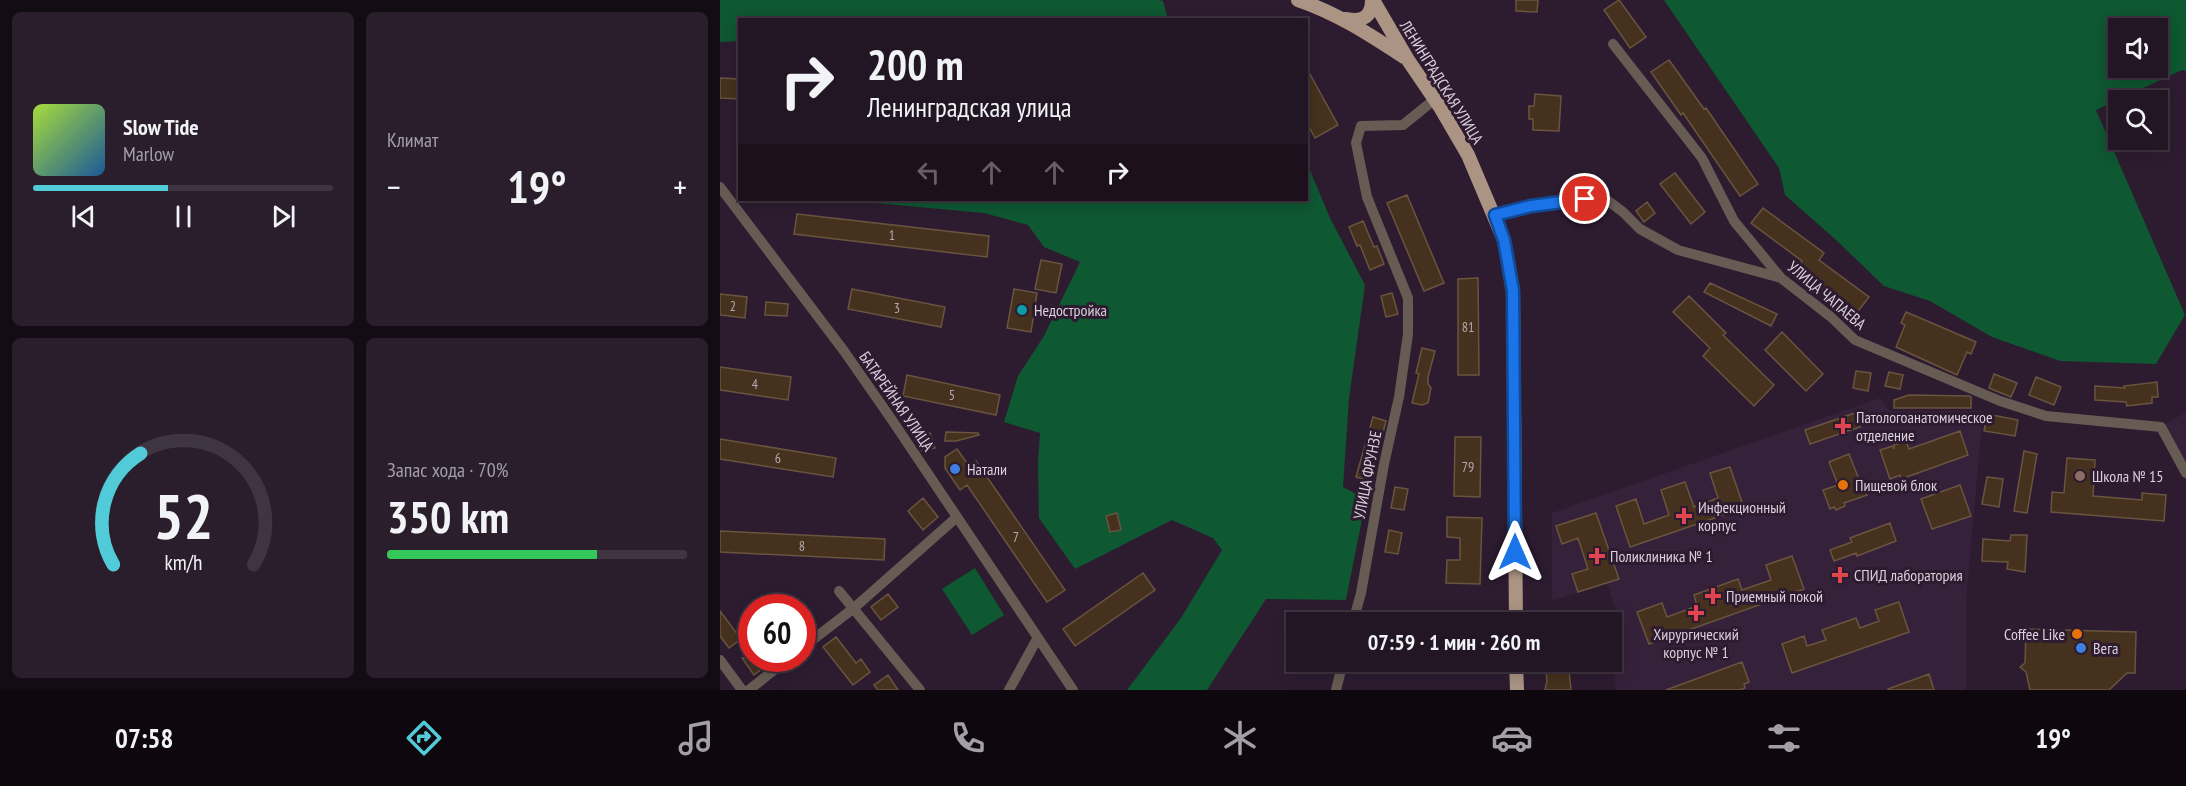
<!DOCTYPE html>
<html lang="ru">
<meta charset="utf-8">
<style>
:root{--surface:#221524;--page:#2a1e2c;--text:#f1f3f6;--muted:#a29fa6;--line:#3f3441;--accent:#52cbd9}
body{margin:0;font-family:"PT Sans Narrow",sans-serif;background:var(--page);color:var(--text);height:100vh;display:flex;flex-direction:column;font-size:22px;white-space:nowrap}
*{box-sizing:border-box;margin:0}
p{font-size:20px;color:var(--muted)}
.icon{flex:none;width:33px;height:33px;fill:none;stroke:currentColor;stroke-width:2;stroke-linecap:round;stroke-linejoin:round}
.map{position:relative;flex:1;overflow:hidden}
.details{display:flex;flex-direction:column;gap:12px;padding:12px;background:#130c14;width:720px}
.details>*{flex:none}
.hud{position:absolute;left:18px;top:18px;width:570px;height:183px;border-radius:0px;box-shadow:0 3px 15px #0003,0 0 0 2px var(--line);background:#221524;color:var(--text);overflow:hidden}
.tools{position:absolute;left:1388px;top:18px;display:grid;gap:12px}
.tools a{display:grid;place-items:center;width:60px;height:60px;border-radius:0px;background:var(--surface);box-shadow:0 3px 15px #0003,0 0 0 2px var(--line);font-size:30px}
.speed{position:absolute;left:18px;top:594px;display:flex;gap:12px;font-size:30px;font-weight:700;text-align:center}
.speed>*{display:grid;place-content:center;width:78px;height:78px;border-radius:50%;background:var(--surface);box-shadow:0 3px 15px #0003,0 0 0 2px var(--line);line-height:1}
.speed .limit{border:9px solid #d22;background:#fff;color:#111}
.pin{position:absolute;display:grid;place-items:center;width:51px;height:51px;color:#fff;margin:-26px;border:3px solid #fff;border-radius:50%;box-shadow:0 2px 6px #0007}
.me{position:absolute;width:66px;margin:-33px;rotate:0deg;stroke-linejoin:round;filter:drop-shadow(0 0 4px #0008)}
.turn{display:flex;align-items:center;gap:21px;height:126px;padding:0 30px;font-size:27px}
.turn .icon{width:78px;height:78px;stroke-width:2.5}
.turn b{display:block;font-size:42px;line-height:51px}
.lanes{display:flex;align-items:center;height:57px;padding:0 30px;background:#0003;justify-content:center;gap:30px;direction:ltr}
.lanes .off{opacity:.35}
.big{font-size:45px;font-weight:700;line-height:1.1}
.details .card{flex:1;display:flex;flex-direction:column;justify-content:center;gap:9px;min-width:0;padding:0 21px;border-radius:9px;background:var(--page)}
.details .dial{align-items:center;gap:0}
.dial svg{height:156px;overflow:visible;fill:none;stroke:var(--line);stroke-width:7;stroke-linecap:round;text-anchor:middle}
.dial text{fill:var(--text);stroke:none}
.song{display:flex;align-items:center;gap:18px}
.cover{width:72px;height:72px;border-radius:9px;background:linear-gradient(135deg,hsl(80 70% 55%),hsl(210 70% 35%))}
.played{height:6px;border-radius:3px;background:linear-gradient(90deg,var(--accent) 45%,var(--line) 45%)}
.keys{display:flex;justify-content:space-around;direction:ltr}
.heat{display:flex;justify-content:space-between;align-items:center;font-size:33px;direction:ltr}
.charge{height:9px;border-radius:4px;background:linear-gradient(90deg,#34c759 70%,var(--line) 0)}
.details .tiles{flex:1;display:grid;gap:12px;grid-template-columns:repeat(2,1fr)}
.trip{position:absolute;left:566px;top:612px;width:336px;height:60px;border-radius:0px;background:var(--surface);box-shadow:0 3px 15px #0003,0 0 0 2px var(--line);font-weight:700;line-height:60px;text-align:center}
.tab-bar{display:flex;height:96px;justify-content:space-around;align-items:center;background:#0e080e;color:var(--muted)}
.tab-bar .icon{width:42px;height:42px}
.tab-bar .on{color:var(--accent)}
.tab-bar b{font-size:27px;color:var(--text)}
main{display:flex;flex:1;min-height:0}
.map>svg:first-child{display:block}
</style>
<main>
<section class="details">
<div class="tiles">
<div class="card">
<div class="song"><i class="cover"></i><div><b>Slow Tide</b><p>Marlow</p></div></div>
<div class="played"></div>
<div class="keys"><svg class="icon" aria-label="previous" viewBox="0 0 24 24"><path d="M18 5L8 12l10 7zM5 5v14"/></svg><svg class="icon" aria-label="pause" viewBox="0 0 24 24"><path d="M8 5v14M16 5v14"/></svg><svg class="icon" aria-label="next" viewBox="0 0 24 24"><path d="M6 5l10 7-10 7zM19 5v14"/></svg></div>
</div>
<div class="card"><p>Климат</p>
<div class="heat"><a>−</a><b class="big">19°</b><a>+</a></div>
</div>
<div class="card dial"><svg viewBox="0 0 100 80">
<path d="M14 69A42 42 0 1 1 86 69"/>
<path d="M14 69A42 42 0 0 1 28 12" stroke="#52cbd9"/>
<text x="50" y="56" font-size="32" font-weight="700">52</text>
<text x="50" y="72" font-size="11">km/h</text>
</svg></div>
<div class="card"><p>Запас хода · 70%</p><b class="big">350 km</b><div class="charge"></div></div>
</div>
</section>
<div class="map">
<svg width="1466" height="690" viewBox="0 0 1466 690">
<rect width="100%" height="100%" fill="#2d1c30"/>
<!-- built -->
<path fill="#36213b" d="M1160,398L1170,411H1263L1246,602V690H896L893,668L895,651L904,634L887,583L832,601V513Z
M1466,412V473L1441,427Z"/>
<!-- green -->
<path fill="#0e5832" fill-rule="evenodd" d="M0,0H438L443,1L448,19L20,20L19,41L0,42Z
M944,0H1466V71L1462,70L1376,110L1465,315L1436,364L1340,361L1272,337L1210,301L1164,286L1115,239L1065,195L1059,168ZM1437,28V68H1398V28Z
M587,163L610,218L645,285L629,398L623,487L646,499L626,600L546,599L487,690H407L461,618L502,550L493,538L452,520L355,569L319,518L318,464L320,433L284,422L298,376L324,336L360,262L324,247L308,225L264,213L122,200H586Z
M255,568L284,615L252,635L222,589Z"/>
<!-- building -->
<path fill="#45311d" stroke="#6a5440" stroke-width="1.5" d="M796,0H818L817,12L796,11Z
M899,0L926,37L910,48L884,10Z
M949,60L984,109L986,108L1038,184L1020,196L963,113L961,115L931,72Z
M586,67L618,125L595,138L586,121Z
M0,78L20,79V99L0,98Z
M815,94L841,96L839,131L813,130V119H809V106H814Z
M955,173L985,212L971,224L940,184Z
M687,195L724,283L704,291L667,203Z
M927,202L935,213L924,222L916,211Z
M1043,208L1104,253L1099,260L1149,297L1136,314L1086,278L1085,279L1074,272L1082,261L1031,223Z
M77,214L269,236L267,257L74,234Z
M643,221L654,247L657,246L664,264L650,270L640,245L637,246L629,227Z
M321,260L342,264L336,293L315,289Z
M758,278L759,375H738V279Z
M990,283L1057,314L1051,326L984,292Z
M132,289L225,307L221,327L128,309Z
M294,289L317,293L311,332L287,328Z
M672,293L678,314L666,317L661,296Z
M0,294L27,297L25,318L0,315Z
M969,296L1006,333L1003,335L1054,385L1034,406L983,356L990,348L953,312Z
M46,302L68,304L67,316L45,315Z
M1186,312L1256,342L1251,354L1247,352L1237,375L1176,347L1185,325L1181,323Z
M1062,332L1103,374L1086,391L1045,350Z
M702,348L715,351L708,377V384L711,388L708,403L702,405L692,403L699,374L696,373Z
M0,367L71,377L68,400L0,390Z
M1136,371L1151,373L1148,391L1133,388Z
M1169,372L1183,375L1180,389L1165,386Z
M1274,374L1297,383L1291,397L1269,388Z
M187,375L280,395L276,415L183,396Z
M1316,377L1341,387L1334,405L1309,395Z
M1437,382L1438,397H1432V403L1407,406L1406,402L1375,400V386L1405,388L1404,386Z
M1189,395L1249,396L1251,397V408H1174V400Z
M1144,410L1140,427L1090,444L1085,430Z
M1267,414L1298,420L1295,436L1264,431Z
M653,417L666,421L650,481L636,477Z
M1240,431L1248,455L1181,479L1180,475L1170,479L1160,450L1173,446L1174,449V445L1186,441L1189,449Z
M226,432L258,433L259,435L236,441H225Z
M210,433L215,448L202,451L197,437Z
M735,437H761L760,497L734,496Z
M0,439L116,458L113,477L0,459Z
M237,449L249,466L256,461L345,590L327,602L247,485L240,490L225,468V457Z
M1304,451L1317,454L1307,513L1294,511Z
M1129,454L1138,477L1142,484L1146,483L1149,491L1146,492L1147,495L1124,503L1125,506L1116,510L1114,507L1110,509L1103,490L1118,485L1109,462Z
M1347,458L1375,460L1373,496L1422,500V493L1446,495L1444,521L1331,512L1332,492L1344,493Z
M1010,467L1024,508L910,547L896,506L916,499L924,524L949,515L941,490L965,482L974,507L998,498L990,473Z
M1267,477L1283,479L1279,507L1262,504Z
M1240,485L1251,516L1212,529L1201,499Z
M675,487L688,489L684,510L671,508Z
M203,498L218,517L203,530L188,511Z
M397,513L401,530L390,532L386,516Z
M876,513L899,579L858,592L852,574L868,569L858,538L842,544L836,526Z
M727,517L762,518L760,584L726,583L727,560H740V538L727,537Z
M1170,523L1176,541L1137,556L1136,553L1114,561L1110,550L1132,542L1130,538Z
M669,530L682,533L678,554L665,552Z
M0,531L165,539L164,560L0,552Z
M1291,535H1307L1305,572L1287,569L1288,562L1262,561L1263,539L1290,541Z
M1072,556L1084,589L929,644L917,612L942,603L947,617L977,606L974,595L1018,579L1022,590L1051,580L1046,565Z
M423,573L435,590L355,646L343,629Z
M168,594L178,607L161,620L151,607Z
M1179,602L1189,632L1072,673L1062,644L1084,636L1087,646L1106,640L1102,630L1136,618L1140,628L1159,621L1155,610Z
M0,611L21,639L9,648L0,636Z
M1306,629L1416,632L1415,673H1407L1389,690H1310L1306,672L1300,667L1305,663Z
M116,637L136,663L141,659L150,672L133,685L103,647Z
M22,658H56L34,675Z
M825,662H848L851,690H825L827,681Z
M1022,662L1029,682L1024,684L1025,688L1019,690H946Z
M1209,674L1214,690H1168V689Z
M168,675L178,690H158L154,685Z"/>
<g fill="none" stroke-linecap="round" stroke-linejoin="round">
<!-- minor -->
<path stroke="#675c54" stroke-width="10" d="M893,44L982,158L1014,221L1061,278L1111,317L1135,340L1280,401L1326,416L1441,427L1466,473
M0,187L124,351L172,420L353,690
M775,215L811,206L883,197L903,212L920,229L958,250L1061,278
M119,591L200,690
M633,622L641,593L664,464L679,397L688,334V298L647,197L636,143L641,126L683,125L715,99
M82,648L134,608L237,517
M0,660L22,690
M29,690L69,658
M289,690L317,639
M616,690L623,662"/>
<!-- major -->
<path stroke="#ab9483" stroke-width="14" d="M578,0C617,13 650,35 684,57
M653,0L688,60L720,107L748,155L784,240L793,291L796,622
M625,19C641,22 652,18 652,0
M796,662L797,690"/>
</g>
<g fill="none" stroke-linecap="round" stroke-linejoin="round">
<!-- route casing -->
<g stroke="#114b97" stroke-width="15">
<path id="route" d="M795,552L793,291L784,240L775,215L811,206L865,199"/>
</g>
<!-- route -->
<use href="#route" stroke="#1a73e8" stroke-width="10"/>
</g>
<!-- markers -->
<circle fill="#0f9aa8" stroke="#2d1c30" stroke-width="2" cx="302" cy="310" r="6"/>
<g fill="#e0444e" stroke="#2d1c30" stroke-width="2">
<path d="M1120 417h6v6h6v6h-6v6h-6v-6h-6v-6h6z"/>
<path d="M961 507h6v6h6v6h-6v6h-6v-6h-6v-6h6z"/>
<path d="M874 547h6v6h6v6h-6v6h-6v-6h-6v-6h6z"/>
<path d="M1117 566h6v6h6v6h-6v6h-6v-6h-6v-6h6z"/>
<path d="M990 587h6v6h6v6h-6v6h-6v-6h-6v-6h6z"/>
<path d="M973 604h6v6h6v6h-6v6h-6v-6h-6v-6h6z"/>
</g>
<g fill="#3f7fe0" stroke="#2d1c30" stroke-width="2">
<circle cx="235" cy="469" r="6"/>
<circle cx="1361" cy="648" r="6"/>
</g>
<circle fill="#8d6e63" stroke="#2d1c30" stroke-width="2" cx="1360" cy="476" r="6"/>
<g fill="#e8710a" stroke="#2d1c30" stroke-width="2">
<circle cx="1123" cy="485" r="6"/>
<circle cx="1357" cy="634" r="6"/>
</g>
<g text-anchor="middle" stroke-width="6" stroke-linejoin="round" paint-order="stroke">
<!-- number labels -->
<g font-size="14" fill="#b6a8ad">
<text x="172" y="240">1</text>
<text x="13" y="311">2</text>
<text x="177" y="313">3</text>
<text x="748" y="332">81</text>
<text x="35" y="389">4</text>
<text x="232" y="400">5</text>
<text x="58" y="463">6</text>
<text x="748" y="472">79</text>
<text x="296" y="542">7</text>
<text x="82" y="551">8</text>
</g>
<!-- street labels -->
<g font-size="16" fill="#dbd0dd" stroke="#2d1c30">
<text transform="translate(722 82) rotate(58)" y="6">ЛЕНИНГРАДСКАЯ УЛИЦА</text>
<text transform="translate(1107 295) rotate(40)" y="6">УЛИЦА ЧАПАЕВА</text>
<text transform="translate(177 401) rotate(55)" y="6">БАТАРЕЙНАЯ УЛИЦА</text>
<text transform="translate(647 475) rotate(-79)" y="6">УЛИЦА ФРУНЗЕ</text>
</g>
<!-- poi labels -->
<g font-size="16" fill="#dbd0dd" stroke="#2d1c30" text-anchor="start">
<text x="314" y="316">Недостройка</text>
<text x="1136" y="423">Патологоанатомическое<tspan x="1136" dy="18">отделение</tspan></text>
<text x="247" y="475">Натали</text>
<text x="1372" y="482">Школа № 15</text>
<text x="1135" y="491">Пищевой блок</text>
<text x="978" y="513">Инфекционный<tspan x="978" dy="18">корпус</tspan></text>
<text x="890" y="562">Поликлиника № 1</text>
<text x="1134" y="581">СПИД лаборатория</text>
<text x="1006" y="602">Приемный покой</text>
<text x="976" y="640" text-anchor="middle">Хирургический<tspan x="976" dy="18">корпус № 1</tspan></text>
<text x="1345" y="640" text-anchor="end">Coffee Like</text>
<text x="1373" y="654">Вега</text>
</g>
</g>
</svg>
<div class="tools">
<a><svg class="icon" aria-label="sound" viewBox="0 0 24 24"><path d="M4 9h4l5-4v14l-5-4H4zM17 9q2 3 0 6"/></svg></a>
<a><svg class="icon" aria-label="search" viewBox="0 0 24 24"><circle cx="10" cy="10" r="6"/><path d="M15 15l6 6"/></svg></a>
</div>
<div class="speed"><div class="limit">60</div></div>
<div class="pin" style="left:865px;top:199px;background:#d93025"><svg class="icon" aria-label="arrive" viewBox="0 0 24 24"><path d="M6 21V4h12l-3 4 3 4H6"/></svg></div>
<svg class="me" style="left:795px;top:552px" viewBox="-20 -20 40 40"><path d="M0-17L14 15 0 8-14 15z" fill="#1a73e8" stroke="#fff" stroke-width="4"/></svg>
<div class="trip">07:59 · 1 мин · 260 m</div>
<div class="hud">
<div class="turn"><svg class="icon" aria-label="right" viewBox="0 0 24 24"><path d="M7 20v-9h11M14 6l5 5-5 5"/></svg><div><b>200 m</b>Ленинградская улица</div></div>
<div class="lanes"><svg class="icon off" aria-label="left" viewBox="0 0 24 24"><path d="M17 20v-9H6M10 6l-5 5 5 5"/></svg><svg class="icon off" aria-label="ahead" viewBox="0 0 24 24"><path d="M12 20V5M6 11l6-6 6 6"/></svg><svg class="icon off" aria-label="ahead" viewBox="0 0 24 24"><path d="M12 20V5M6 11l6-6 6 6"/></svg><svg class="icon" aria-label="right" viewBox="0 0 24 24"><path d="M7 20v-9h11M14 6l5 5-5 5"/></svg></div>
</div>
</div>
</main>
<nav class="tab-bar">
<b>07:58</b>
<svg class="icon on" aria-label="directions" viewBox="0 0 24 24"><path d="M12 3l9 9-9 9-9-9zM9 14v-3h6M13 9l2 2-2 2"/></svg>
<svg class="icon" aria-label="music" viewBox="0 0 24 24"><path d="M9 18V5l10-2v13"/><circle cx="6" cy="18" r="3"/><circle cx="16" cy="16" r="3"/></svg>
<svg class="icon" aria-label="phone" viewBox="0 0 24 24"><path d="M5 4h4l2 5-3 2q2 4 5 5l2-3 5 2v4C11 20 4 13 5 4z"/></svg>
<svg class="icon" aria-label="climate" viewBox="0 0 24 24"><path d="M12 3v18M4 7l16 10M4 17L20 7"/></svg>
<svg class="icon" aria-label="car" viewBox="0 0 24 24"><path d="M5 17H2v-5l4-1 3-4h7l3 4 3 1v5h-3M9 17h6M6 11h13"/><circle cx="7" cy="17" r="2"/><circle cx="17" cy="17" r="2"/></svg>
<svg class="icon" aria-label="filters" viewBox="0 0 24 24"><path d="M4 7h16M4 17h16"/><circle cx="9" cy="7" r="2"/><circle cx="15" cy="17" r="2"/></svg>
<b>19°</b>
</nav>
